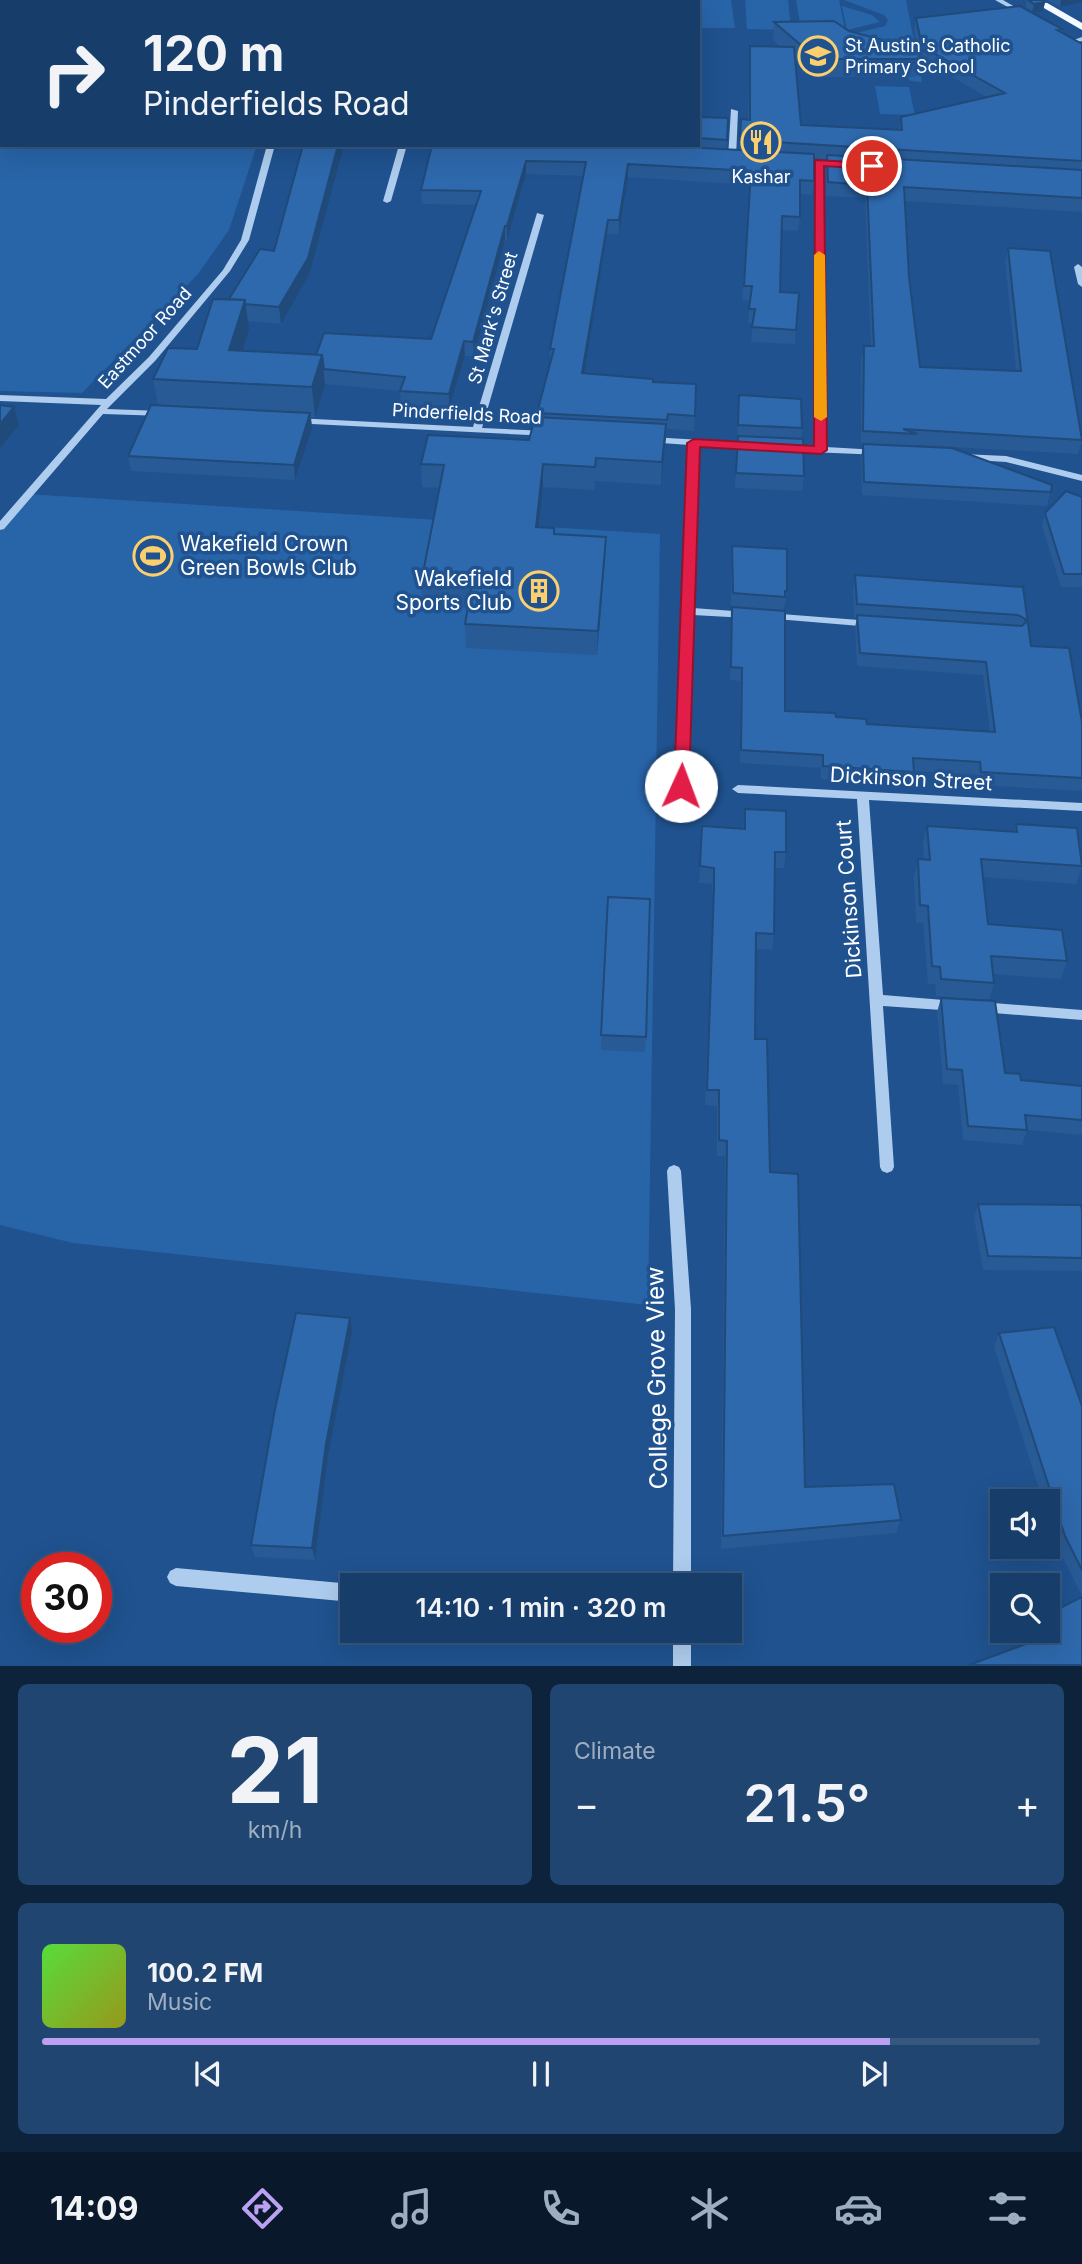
<!DOCTYPE html>
<meta charset="utf-8">
<style>
:root{--surface:#173e6b;--page:#204571;--text:#f1f3f6;--muted:#9eaec1;--line:#36577e;--accent:#bca0f2}
body{margin:0;font-family:Inter,sans-serif;background:var(--page);color:var(--text);height:100vh;display:flex;flex-direction:column;font-size:26px;white-space:nowrap}
*{box-sizing:border-box;margin:0}
p{font-size:23px;color:var(--muted)}
.icon{flex:none;width:38px;height:38px;fill:none;stroke:currentColor;stroke-width:2;stroke-linecap:round;stroke-linejoin:round}
.map{position:relative;height:1666px;overflow:hidden}
.sheet{display:flex;flex-direction:column;gap:18px;padding:18px;background:#0d223b;flex:1}
.sheet>*{flex:none}
.guide{position:absolute;left:0px;top:0px;width:700px;height:147px;box-shadow:0 7px 28px #0002,0 0 0 2px var(--line);background:#173e6b;color:var(--text);overflow:hidden}
.buttons{position:absolute;left:990px;top:1489px;display:grid;gap:14px}
.buttons a{display:grid;place-items:center;width:70px;height:70px;border-radius:0px;background:var(--surface);box-shadow:0 7px 28px #0002,0 0 0 2px var(--line);font-size:35px}
.speed{position:absolute;left:21px;top:1552px;display:flex;gap:14px;font-size:35px;font-weight:700;text-align:center}
.speed>*{display:grid;place-content:center;width:91px;height:91px;border-radius:50%;background:var(--surface);box-shadow:0 7px 28px #0002,0 0 0 2px var(--line);line-height:1}
.speed .limit{border:10px solid #d22;background:#fff;color:#111}
.pin{position:absolute;display:grid;place-items:center;width:60px;height:60px;color:#fff;margin:-30px;border:4px solid #fff;border-radius:50%;box-shadow:0 2px 7px #0007}
.me{position:absolute;width:77px;margin:-38px;rotate:2deg;stroke-linejoin:round;filter:drop-shadow(0 0 5px #0008)}
.turn{display:flex;align-items:center;gap:24px;height:147px;padding:0 28px;font-size:32px}
.turn .icon{width:91px;height:91px;stroke-width:2.5}
.turn b{display:block;font-size:49px;line-height:60px}
.big{font-size:52px;font-weight:600;line-height:1.1}
.sheet .card{flex:1;display:flex;flex-direction:column;justify-content:center;gap:10px;min-width:0;padding:0 24px;border-radius:10px;background:var(--page)}
.sheet .dial{align-items:center;gap:0}
.dial b{font-size:91px;line-height:1}
.song{display:flex;align-items:center;gap:21px}
.cover{width:84px;height:84px;border-radius:10px;background:linear-gradient(135deg,hsl(110 70% 55%),hsl(60 70% 35%))}
.played{height:7px;border-radius:4px;background:linear-gradient(90deg,var(--accent) 85%,var(--line) 85%)}
.keys{display:flex;justify-content:space-around;direction:ltr}
.heat{display:flex;justify-content:space-between;align-items:center;font-size:38px;direction:ltr}
.sheet .tiles{flex:1;display:grid;gap:18px;grid-template-columns:1fr 1fr}
.card:last-child{grid-column:span 2}
.trip{position:absolute;left:340px;top:1573px;width:402px;height:70px;border-radius:0px;background:var(--surface);box-shadow:0 7px 28px #0002,0 0 0 2px var(--line);font-weight:600;line-height:70px;text-align:center}
.dock{display:flex;height:112px;justify-content:space-around;align-items:center;background:#09192b;color:var(--muted)}
.dock .icon{width:49px;height:49px}
.dock .selected{color:var(--accent)}
.dock b{font-size:32px;color:var(--text)}
.map>svg:first-child{display:block}
</style>
<div class="map">
<svg width="1082" height="1666" viewBox="0 0 1082 1666">
<rect width="100%" height="100%" fill="#1f528f"/>
<!-- green -->
<path fill="#2864a8" d="M0,0H306L2,2V145H257L229,230L198,274L82,393L0,391Z
M536,0H731L735,28H698V2Z
M745,0H788L791,30L747,29Z
M796,0H839L845,30L801,29Z
M844,0H906L922,82L911,81L856,33L885,26L888,20L884,15Z
M842,6L872,15L880,22L847,30Z
M875,86L909,87L915,115L880,114Z
M27,494L660,534L648,1305L73,1243L0,1225V527Z"/>
<g fill="none" stroke-linecap="round" stroke-linejoin="round">
<!-- minor -->
<path fill="#aecced" fill-rule="evenodd" d="M324,0H330V2H324Z
M995,0H1003L1029,15L1024,16Z
M1082,37V41L1074,43L1071,41Z
M731,109L738,111L736,158L732,160L728,158Z
M267,145H275L249,240L230,271L155,361L107,409L161,411L164,412V416L103,414L4,529L0,530V521L101,405L0,401V395L106,399L149,357L223,270L241,240Z
M399,145H407L391,201L387,203L383,201Z
M796,159L841,162L845,164L841,166L823,165L826,447L878,450L881,451V455L787,451L782,448L787,445L816,447L815,164L796,163Z
M537,213L544,215L482,428L546,431L551,434L549,436L292,423V419L295,418L473,427Z
M1078,264L1082,267V287L1078,284L1074,267Z
M651,437L752,443L757,446L752,449L699,446L693,608L747,612L752,615L747,618L693,615L687,786L681,790L675,786L689,445L648,442V438Z
M962,454L1006,456L1082,475V481L1006,462L959,459V455Z
M768,613L872,621L877,624L872,627L764,618L763,616Z
M738,785L1082,803V811L869,800L883,995L956,1001L961,1002L963,1006L961,1010L956,1011L883,1006L894,1167L892,1171L887,1173L882,1171L880,1167L857,799L738,793L732,789Z
M981,1002L1082,1010V1020L981,1012L976,1011L974,1007L976,1003Z
M674,1165L679,1167L681,1171L691,1309V1586H673L675,1309L667,1171L669,1167Z
M176,1568L352,1584L355,1586H352V1602L176,1586L170,1583L167,1577L170,1571Z
M673,1631H691V1666H673Z"/>
<!-- major -->
<path fill="#f4f9ff" fill-rule="evenodd" d="M1030,0H1042L1082,23V30Z"/>
</g>
<!-- wall -->
<path fill="#285a95" fill-rule="evenodd" d="M1026,0H1042L1045,2L1043,11L1033,13L1062,29V33L1082,44V212L905,201L909,277L920,367L1016,370L1005,262L1008,248L1082,440L1078,454L915,445V447L1052,485L1047,506L862,495L861,457L863,446H861V360L864,346H871L865,198L826,196V169L827,159L814,158V181L812,195L800,194V217L798,231L781,230L780,292L796,330L795,344L751,342L753,324L748,323L750,301L742,300L750,185L628,177L619,234H607L584,374L653,382L695,416L694,431L667,429L661,485L595,481L594,490L543,487L539,528H554V534L605,560L597,655L466,648L465,624L468,608L422,606L421,583L440,488L422,487L421,464L529,440L537,417L550,363V349L583,176L526,174L507,240H505L474,356H465L449,409L401,406L400,391L325,384L315,417H311L312,428L295,480L131,471L128,456L158,405L153,379L197,349L229,299L309,275L281,324L247,321L249,329L242,351L316,355L431,339L476,205L422,204L421,190L432,145H698V117L728,118L726,149L739,150L741,119L748,120L750,46L780,47L773,40L774,22L849,31L918,50L914,30L916,18L1026,10ZM920,56L921,64L933,66L987,97L901,117L899,130L801,125L795,60L815,77H916Z
M1047,0H1082L1060,7Z
M739,395L802,428L801,439L804,476L802,491L735,488Z
M1082,497V587H1061L1042,526L1045,513Z
M732,546L787,591L785,606H784L783,610L785,711L836,717L867,724L990,732L983,675L857,666L855,628L857,617H854L853,588L855,575L1023,587L1031,646L1082,722V791L978,785L977,775L914,771L911,785L821,779V768L740,763V681L730,680L732,608H731V561Z
M745,809L786,852L784,868H775L774,934L772,950L756,949L755,1039L805,1487L901,1520L896,1533L721,1549L725,1156H717V1106L705,1105L713,903L712,884L699,883L702,826L743,829Z
M1016,824L1082,866L1076,884L983,877L988,924L1067,961L1061,979L993,974L994,983L989,1000L936,996L935,984H928L923,923H916L914,877L918,859L924,860L923,843L927,826L1014,832Z
M608,897L646,1037L645,1052L601,1050Z
M941,998L1005,1073L1021,1080L1082,1086V1135L1027,1130L1022,1145L963,1140L958,1085L943,1084L937,1012Z
M978,1204L1082,1210V1271L983,1270L974,1218Z
M352,1332L328,1456L315,1560L255,1557L251,1545Z
M999,1333L1082,1406V1596L1058,1548L1048,1517V1502H1043L994,1347Z
M1022,1631H1048L1082,1665L1023,1645L1019,1637Z"/>
<!-- shaded-wall -->
<path fill="#204a79" d="M1061,0H1082V2L1060,7Z
M1045,2L1043,11L1032,13L1034,4Z
M338,145H344L309,275L281,324L279,307Z
M526,161V174L507,240V226Z
M628,164V177L619,234V220Z
M608,220L607,234L582,388V373Z
M505,226V240L474,356L473,342Z
M245,300L249,329L234,380L229,350Z
M464,341L465,356L449,409V394Z
M322,355L325,385L315,417L312,387Z
M14,407L19,425L0,448V424Z
M310,413L312,428L295,480L294,465Z
M666,424L665,446L661,485L662,462Z
M543,464V487L536,551V527Z
M606,537L605,560L597,655L598,631Z
M350,1318L352,1332L328,1456L315,1560L312,1548L326,1444Z"/>
<!-- building -->
<path fill="#2e69ad" stroke="#204a79" stroke-width="2" d="M352,0H427V2H352Z
M1028,0H1042L1045,2L1034,4Z
M1020,6L1062,29L1057,30L1082,44V161L740,140L741,119L750,120V46L794,47L801,125L902,130L901,117L1005,93L935,54L923,51L916,18Z
M834,21L849,31L920,50L919,59H817L774,22Z
M698,117L728,118L727,140L698,138Z
M303,145H338L308,258L279,307L245,304V300L229,299L260,249L274,251Z
M432,145H645L814,154V181L800,180V217L782,216L780,292L799,293L796,330L752,327L755,309H749L752,286H744L751,171L628,164L619,220H608L582,373L653,379V382L696,384L695,416L668,414L667,420L537,413L554,349H550L586,162L526,161L507,226H505L473,342L464,341L449,394L400,391L405,377L324,369L322,355H316L324,333L431,339L481,191L421,190Z
M827,155L1082,170V198L904,187L909,277L920,367L1021,371L1008,248L1050,251L1082,440L903,429L917,434L863,431L864,346H874L867,185L828,182Z
M213,299L245,300L229,350L322,355L312,387L153,379L168,348L197,349Z
M739,395L801,399L802,428L738,425Z
M0,405L14,407L0,424Z
M151,405L310,413L294,465L128,456Z
M535,417L666,424L662,462L596,458L595,467L543,464L536,527L554,528V534L606,537L598,631L465,624L472,585L421,583L444,465L421,464L428,435L529,440Z
M738,436L803,439L804,476L736,473Z
M863,444L952,448L1052,485L1051,492L864,482Z
M1066,491L1082,497V574H1064L1045,513Z
M732,546L787,549V591H785V597L733,593Z
M855,575L1023,587L1031,646L1069,648L1082,722V778L981,772L980,762L913,758L914,772L823,766V755L741,750L742,668L731,667L732,607L785,611V711L835,713L836,717L866,719L867,724L995,732L986,662L860,653L857,615L1022,626L1026,622L1025,619L1018,615L857,604Z
M745,809L786,811V852H775L774,934L756,933L755,1039H767L770,1172L798,1174L805,1487L894,1484L901,1520L723,1536L727,1141L719,1140V1090H707L714,887V868L700,866L702,826L745,829Z
M1016,824L1077,828L1082,866L981,859L988,924L1062,930L1067,961L991,956L994,983L941,979L940,967L932,966L928,906L920,905L918,859L930,860L927,826L1017,832Z
M608,897L650,899L646,1037L601,1035Z
M941,998L995,1001L1005,1073L1020,1074L1021,1080L1082,1086V1120L1025,1115L1027,1130L968,1126L962,1070L947,1069Z
M978,1204L1081,1205L1082,1210V1258L988,1256Z
M296,1313L350,1318L326,1444L312,1548L251,1545L275,1409Z
M1054,1327L1082,1406V1570L1065,1536L999,1333Z
M1082,1597V1665H969L1034,1641L1028,1631H1048V1614Z"/>
<!-- route -->
<path fill="#e11d48" stroke="#92132f" stroke-width="2" d="M815,160L872,163L876,166L872,169L824,166L827,450L821,454L700,447L689,786L681,792L674,786L687,443L694,439L814,446Z"/>
<!-- slow -->
<path fill="#f59e0b" d="M819,251L825,255L827,417L821,421L814,417V255Z"/>
<!-- icons -->
<defs>
<g id="school-ring" transform="scale(2.0125)"><circle r="9.5" fill="#1f528f" stroke="#fbcf6e" stroke-width="1.5"/><path d="M0-5L7-2L0 1L-7-2ZM-4 1L0 2.5L4 1V4Q0 6-4 4Z" fill="#fbcf6e"/></g>
<g id="restaurant-ring" transform="scale(2.0125)"><circle r="9.5" fill="#1f528f" stroke="#fbcf6e" stroke-width="1.5"/><path d="M-5-6h1v4h1v-4h1v4h1v-4h1v5L-1.5 .5V6h-2V.5L-5-1ZM5-6V6H3V1.5H1.5Q1.5-4 5-6Z" fill="#fbcf6e"/></g>
<g id="stadium-ring" transform="scale(2.0125)"><circle r="9.5" fill="#1f528f" stroke="#fbcf6e" stroke-width="1.5"/><path d="M0-5a6.5 5 0 1 0 0 10a6.5 5 0 1 0 0-10ZM-3.5-1.8h7v3.6h-7Z" fill="#fbcf6e"/></g>
<g id="building-ring" transform="scale(2.0125)"><circle r="9.5" fill="#1f528f" stroke="#fbcf6e" stroke-width="1.5"/><path d="M-4-6H4V6H1V3H-1V6H-4ZM-2.5-4.3h1.7v1.8h-1.7ZM.8-4.3h1.7v1.8H.8ZM-2.5-1h1.7V.8h-1.7ZM.8-1h1.7V.8H.8Z" fill="#fbcf6e"/></g>
</defs>
<g fill-rule="evenodd">
<use href="#school-ring" x="818" y="56"/>
<use href="#restaurant-ring" x="761" y="142"/>
<use href="#stadium-ring" x="153" y="556"/>
<use href="#building-ring" x="539" y="591"/>
</g>
<g text-anchor="middle" stroke-width="7" stroke-linejoin="round" paint-order="stroke">
<!-- far-poi labels -->
<g font-size="18" fill="#fff" stroke="#1f528f" text-anchor="start">
<text x="845" y="52">St Austin's Catholic<tspan x="845" dy="21">Primary School</tspan></text>
<text x="761" y="183" text-anchor="middle">Kashar</text>
</g>
<!-- far-street labels -->
<g font-size="18" fill="#fff" stroke="#1f528f">
<text transform="translate(493 318) rotate(-74)" y="6">St Mark's Street</text>
<text transform="translate(145 338) rotate(-48)" y="6">Eastmoor Road</text>
<text transform="translate(467 414) rotate(3)" y="6">Pinderfields Road</text>
</g>
<!-- poi labels -->
<g font-size="21" fill="#fff" stroke="#1f528f" text-anchor="start">
<text x="180" y="551">Wakefield Crown<tspan x="180" dy="24">Green Bowls Club</tspan></text>
<text x="512" y="586" text-anchor="end">Wakefield<tspan x="512" dy="24">Sports Club</tspan></text>
</g>
<!-- street labels -->
<g font-size="21" fill="#fff" stroke="#1f528f">
<text transform="translate(911 779) rotate(3)" y="7">Dickinson Street</text>
<text transform="translate(849 899) rotate(-94)" y="7">Dickinson Court</text>
</g>
<!-- near-street labels -->
<g font-size="24" fill="#fff" stroke="#1f528f">
<text transform="translate(657 1378) rotate(-91)" y="8">College Grove View</text>
</g>
</g>
</svg>
<div class="buttons">
<a><svg class="icon" aria-label="sound" viewBox="0 0 24 24"><path d="M4 9h4l5-4v14l-5-4H4zM17 9q2 3 0 6"/></svg></a>
<a><svg class="icon" aria-label="search" viewBox="0 0 24 24"><circle cx="10" cy="10" r="6"/><path d="M15 15l6 6"/></svg></a>
</div>
<div class="speed"><div class="limit">30</div></div>
<div class="pin" style="left:872px;top:166px;background:#d93025"><svg class="icon" aria-label="arrive" viewBox="0 0 24 24"><path d="M6 21V4h12l-3 4 3 4H6"/></svg></div>
<svg class="me" style="left:681px;top:786px" viewBox="-20 -20 40 40"><circle r="19" fill="#fff"/><path d="M0-13L10 11 0 6-10 11z" fill="#e11d48"/></svg>
<div class="trip">14:10 · 1 min · 320 m</div>
<div class="guide">
<div class="turn"><svg class="icon" aria-label="right" viewBox="0 0 24 24"><path d="M7 20v-9h11M14 6l5 5-5 5"/></svg><div><b>120 m</b>Pinderfields Road</div></div>
</div>
</div>
<section class="sheet">
<div class="tiles">
<div class="card dial"><b>21</b><p>km/h</p></div>
<div class="card"><p>Climate</p>
<div class="heat"><a>−</a><b class="big">21.5°</b><a>+</a></div>
</div>
<div class="card">
<div class="song"><i class="cover"></i><div><b>100.2 FM</b><p>Music</p></div></div>
<div class="played"></div>
<div class="keys"><svg class="icon" aria-label="previous" viewBox="0 0 24 24"><path d="M18 5L8 12l10 7zM5 5v14"/></svg><svg class="icon" aria-label="pause" viewBox="0 0 24 24"><path d="M8 5v14M16 5v14"/></svg><svg class="icon" aria-label="next" viewBox="0 0 24 24"><path d="M6 5l10 7-10 7zM19 5v14"/></svg></div>
</div>
</div>
</section>
<nav class="dock">
<b>14:09</b>
<svg class="icon selected" aria-label="directions" viewBox="0 0 24 24"><path d="M12 3l9 9-9 9-9-9zM9 14v-3h6M13 9l2 2-2 2"/></svg>
<svg class="icon" aria-label="music" viewBox="0 0 24 24"><path d="M9 18V5l10-2v13"/><circle cx="6" cy="18" r="3"/><circle cx="16" cy="16" r="3"/></svg>
<svg class="icon" aria-label="phone" viewBox="0 0 24 24"><path d="M5 4h4l2 5-3 2q2 4 5 5l2-3 5 2v4C11 20 4 13 5 4z"/></svg>
<svg class="icon" aria-label="climate" viewBox="0 0 24 24"><path d="M12 3v18M4 7l16 10M4 17L20 7"/></svg>
<svg class="icon" aria-label="car" viewBox="0 0 24 24"><path d="M5 17H2v-5l4-1 3-4h7l3 4 3 1v5h-3M9 17h6M6 11h13"/><circle cx="7" cy="17" r="2"/><circle cx="17" cy="17" r="2"/></svg>
<svg class="icon" aria-label="filters" viewBox="0 0 24 24"><path d="M4 7h16M4 17h16"/><circle cx="9" cy="7" r="2"/><circle cx="15" cy="17" r="2"/></svg>
</nav>
